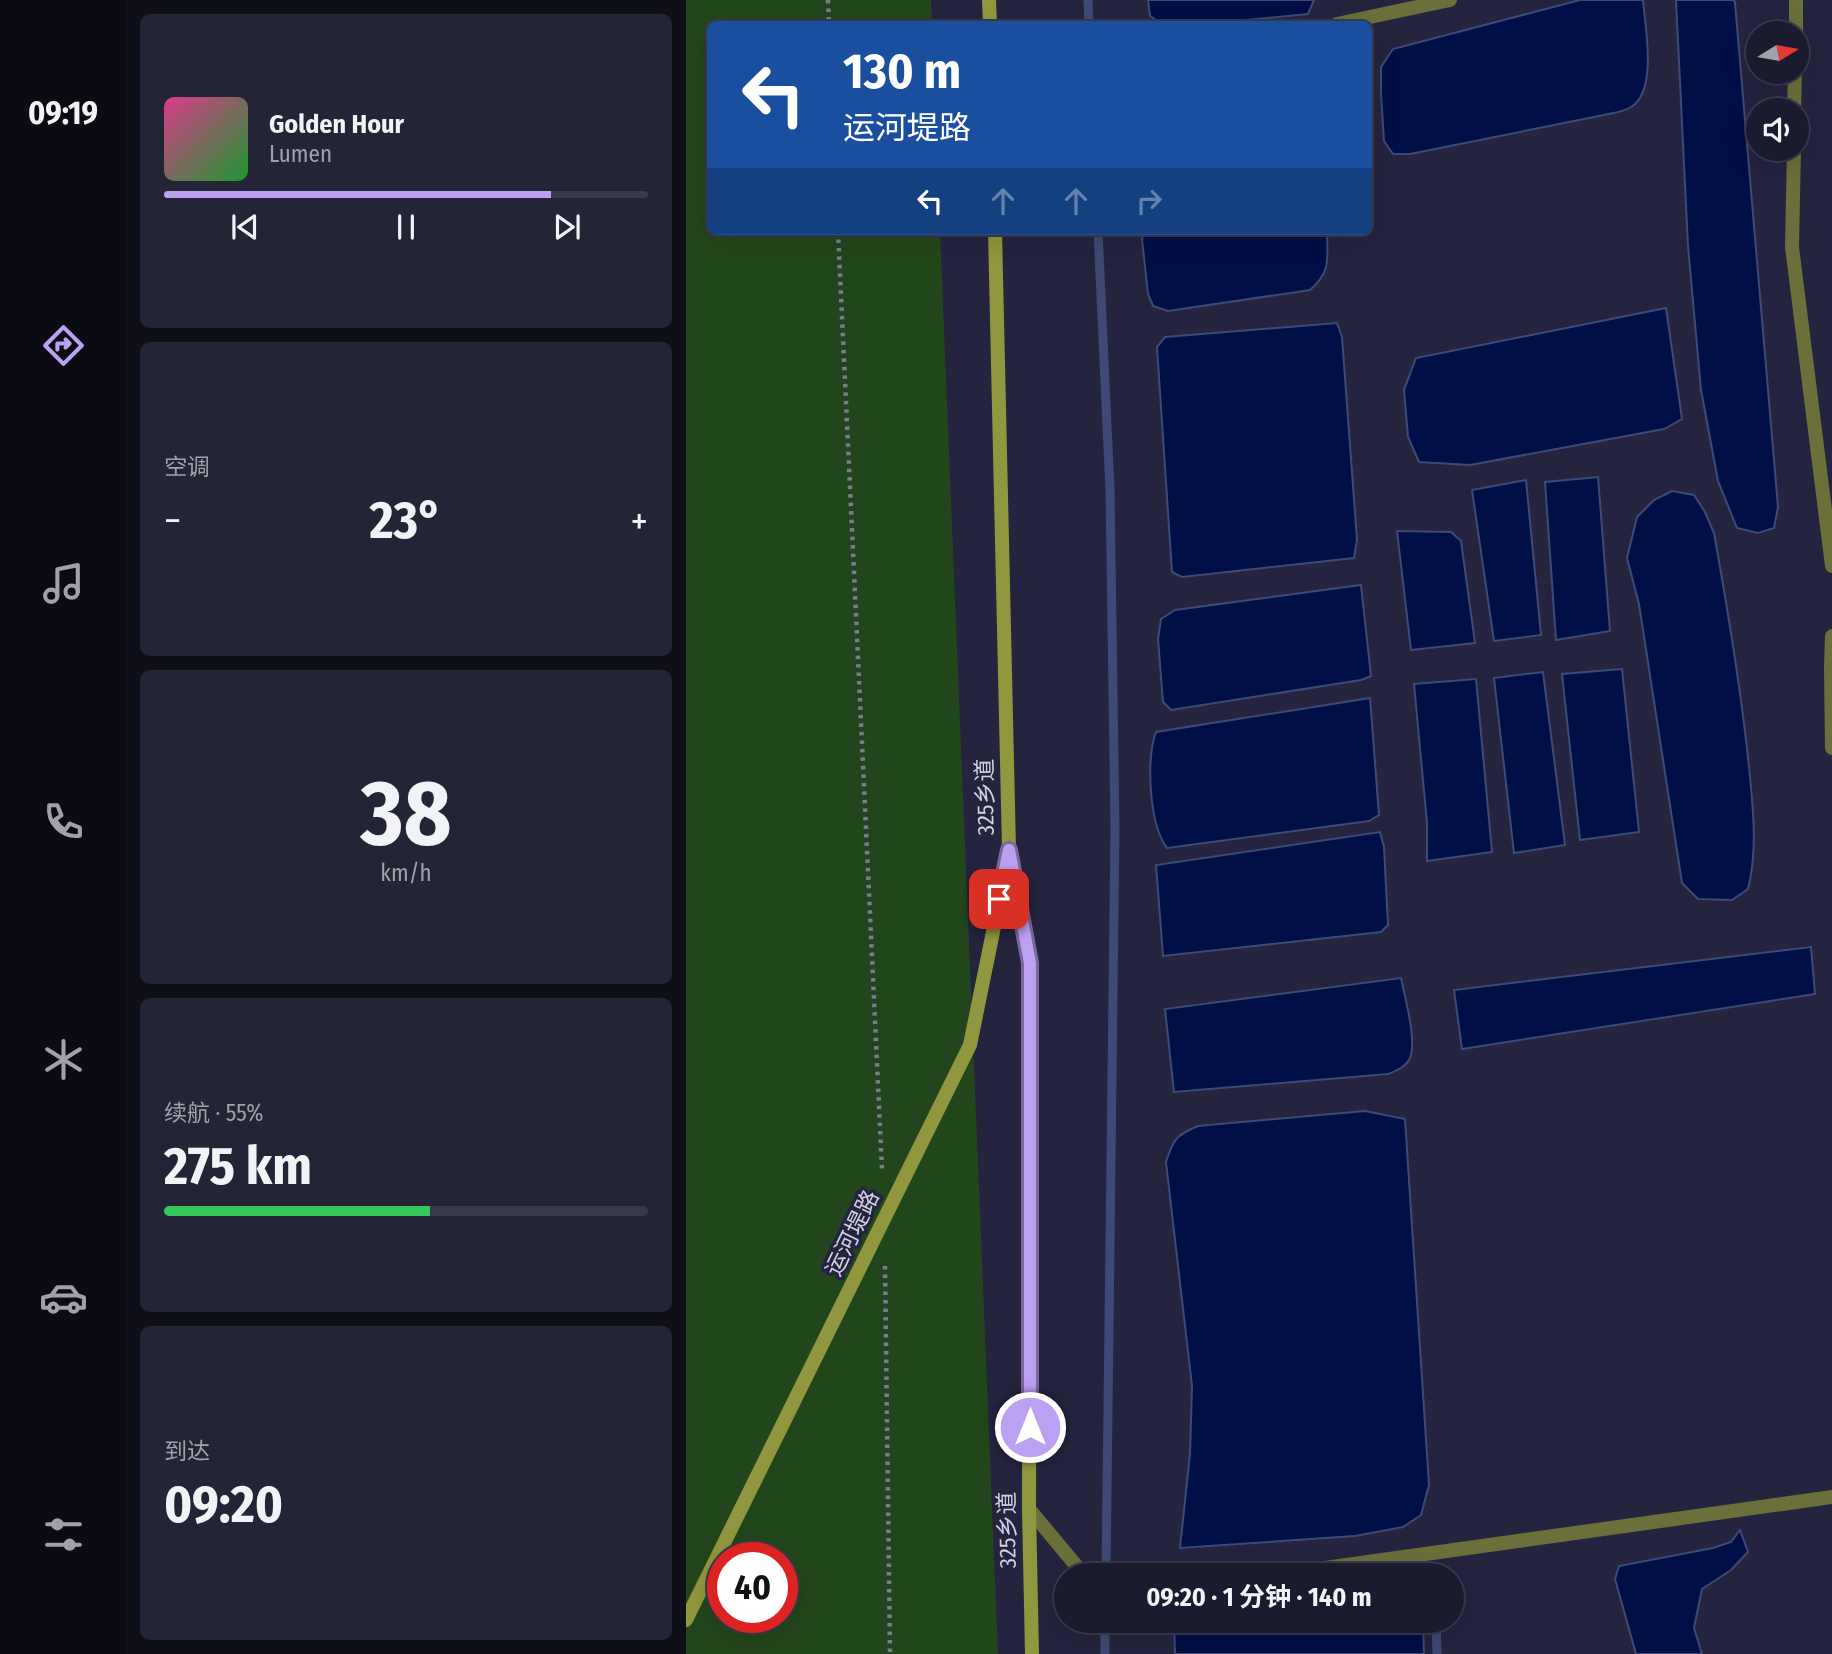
<!DOCTYPE html>
<html lang="zh">
<meta charset="utf-8">
<style>
:root{--surface:#1b1b2f;--page:#242437;--text:#f1f3f6;--muted:#a0a1aa;--line:#39394b;--accent:#bca0f2}
body{margin:0;font-family:"Fira Sans Condensed","Noto Sans SC",sans-serif;background:var(--page);color:var(--text);height:100vh;display:flex;flex-direction:column;font-size:26px;white-space:nowrap}
*{box-sizing:border-box;margin:0}
p{font-size:23px;color:var(--muted)}
.icon{flex:none;width:38px;height:38px;fill:none;stroke:currentColor;stroke-width:2;stroke-linecap:round;stroke-linejoin:round}
.map{position:relative;flex:1;overflow:hidden}
.drawer{display:flex;flex-direction:column;gap:14px;padding:14px;background:#0f0f1a;width:560px}
.drawer>*{flex:none}
.banner{position:absolute;left:21px;top:21px;width:665px;height:214px;border-radius:10px;box-shadow:0 7px 28px #0002,0 0 0 2px var(--line);background:#1a4fa0;color:#fff;overflow:hidden}
.needle{width:46px;rotate:79deg}
.fabs{position:absolute;left:1060px;top:21px;display:grid;gap:14px}
.fabs a{display:grid;place-items:center;width:63px;height:63px;border-radius:50%;background:var(--surface);box-shadow:0 7px 28px #0002,0 0 0 2px var(--line);font-size:35px}
.speed{position:absolute;left:21px;top:1542px;display:flex;gap:14px;font-size:35px;font-weight:700;text-align:center}
.speed>*{display:grid;place-content:center;width:91px;height:91px;border-radius:50%;background:var(--surface);box-shadow:0 7px 28px #0002,0 0 0 2px var(--line);line-height:1}
.speed .limit{border:10px solid #d22;background:#fff;color:#111}
.pin{position:absolute;display:grid;place-items:center;width:60px;height:60px;color:#fff;margin:-30px;border-radius:14px;box-shadow:0 4px 10px #0006}
.me{position:absolute;width:77px;margin:-38px;rotate:0deg;stroke-linejoin:round;filter:drop-shadow(0 0 5px #0008)}
.turn{display:flex;align-items:center;gap:24px;height:147px;padding:0 21px;font-size:32px}
.turn .icon{width:91px;height:91px;stroke-width:2.5}
.turn b{display:block;font-size:49px;line-height:60px}
.lanes{display:flex;align-items:center;height:66px;padding:0 21px;background:#0003;justify-content:center;gap:35px;direction:ltr}
.lanes .off{opacity:.35}
.big{font-size:52px;font-weight:700;line-height:1.1}
.drawer .card{flex:1;display:flex;flex-direction:column;justify-content:center;gap:10px;min-width:0;padding:0 24px;border-radius:10px;background:var(--page)}
.drawer .dial{align-items:center;gap:0}
.dial b{font-size:91px;line-height:1}
.song{display:flex;align-items:center;gap:21px}
.cover{width:84px;height:84px;border-radius:10px;background:linear-gradient(135deg,hsl(330 70% 55%),hsl(130 70% 35%))}
.played{height:7px;border-radius:4px;background:linear-gradient(90deg,var(--accent) 80%,var(--line) 80%)}
.keys{display:flex;justify-content:space-around;direction:ltr}
.heat{display:flex;justify-content:space-between;align-items:center;font-size:38px;direction:ltr}
.charge{height:10px;border-radius:5px;background:linear-gradient(90deg,#34c759 55%,var(--line) 0)}
.trip{position:absolute;left:368px;top:1563px;width:410px;height:70px;border-radius:35px;background:var(--surface);box-shadow:0 7px 28px #0002,0 0 0 2px var(--line);font-weight:700;line-height:70px;text-align:center}
main{display:flex;flex:1;min-height:0}
.tabs{display:flex;flex-direction:column;width:126px;justify-content:space-around;align-items:center;background:#0b0b13;color:var(--muted)}
.tabs .icon{width:49px;height:49px}
.tabs .active{color:var(--accent)}
.tabs b{font-size:32px;color:var(--text)}
.map>svg:first-child{display:block}
</style>
<main>
<nav class="tabs">
<b>09:19</b>
<svg class="icon active" aria-label="directions" viewBox="0 0 24 24"><path d="M12 3l9 9-9 9-9-9zM9 14v-3h6M13 9l2 2-2 2"/></svg>
<svg class="icon" aria-label="music" viewBox="0 0 24 24"><path d="M9 18V5l10-2v13"/><circle cx="6" cy="18" r="3"/><circle cx="16" cy="16" r="3"/></svg>
<svg class="icon" aria-label="phone" viewBox="0 0 24 24"><path d="M5 4h4l2 5-3 2q2 4 5 5l2-3 5 2v4C11 20 4 13 5 4z"/></svg>
<svg class="icon" aria-label="climate" viewBox="0 0 24 24"><path d="M12 3v18M4 7l16 10M4 17L20 7"/></svg>
<svg class="icon" aria-label="car" viewBox="0 0 24 24"><path d="M5 17H2v-5l4-1 3-4h7l3 4 3 1v5h-3M9 17h6M6 11h13"/><circle cx="7" cy="17" r="2"/><circle cx="17" cy="17" r="2"/></svg>
<svg class="icon" aria-label="filters" viewBox="0 0 24 24"><path d="M4 7h16M4 17h16"/><circle cx="9" cy="7" r="2"/><circle cx="15" cy="17" r="2"/></svg>
</nav>
<section class="drawer">
<div class="card">
<div class="song"><i class="cover"></i><div><b>Golden Hour</b><p>Lumen</p></div></div>
<div class="played"></div>
<div class="keys"><svg class="icon" aria-label="previous" viewBox="0 0 24 24"><path d="M18 5L8 12l10 7zM5 5v14"/></svg><svg class="icon" aria-label="pause" viewBox="0 0 24 24"><path d="M8 5v14M16 5v14"/></svg><svg class="icon" aria-label="next" viewBox="0 0 24 24"><path d="M6 5l10 7-10 7zM19 5v14"/></svg></div>
</div>
<div class="card"><p>空调</p>
<div class="heat"><a>−</a><b class="big">23°</b><a>+</a></div>
</div>
<div class="card dial"><b>38</b><p>km/h</p></div>
<div class="card"><p>续航 · 55%</p><b class="big">275 km</b><div class="charge"></div></div>
<div class="card"><p>到达</p><b class="big">09:20</b></div>
</section>
<div class="map">
<svg width="1146" height="1654" viewBox="0 0 1146 1654">
<rect width="100%" height="100%" fill="#24243f"/>
<!-- green -->
<path fill="#22461b" fill-rule="evenodd" d="M0,0H245L246,24H24V231H254L312,1654H0ZM37,1558H96V1617H37Z"/>
<!-- water -->
<path fill="#000f46" stroke="#3e4a75" stroke-width="2" d="M462,0H628L622,14L520,24H476L464,16Z
M894,0H957C959,26 972,91 945,107C938,112 926,113 918,115L724,154H707L698,141L695,94V67L707,49Z
M990,0H1048L1049,3L1092,507L1088,528L1072,533L1051,528L1032,481L1015,390L1002,246Z
M458,231H641C641,258 646,271 624,290L482,311L467,306L462,294L456,239Z
M980,308L996,419L978,429L784,465L733,462L722,437L718,390L730,358Z
M651,323L656,337L671,540L668,558L496,577L486,572L471,347L479,337Z
M912,477L924,631L870,640L859,482Z
M840,480L855,635L808,641L786,490Z
M986,491L1008,495L1019,512L1028,533C1042,611 1055,688 1063,767C1067,808 1072,849 1062,889L1046,900L1012,899L996,883L953,604L941,558L951,517L968,500Z
M711,531L765,532L775,541L789,643L725,650Z
M675,585L685,676L675,680L485,710L477,702L472,639L475,619L489,610Z
M936,669L953,832L894,840L876,674Z
M857,672L879,845L828,853L808,678Z
M790,679L806,852L741,861V823L728,684Z
M684,698L693,815L683,821L481,848C463,824 460,760 470,732Z
M694,832L698,847L702,925L695,932L477,956L470,865Z
M1125,947L1129,994L776,1049L768,990Z
M715,978C719,998 731,1040 724,1058C720,1067 710,1071 702,1074L488,1092L479,1009Z
M679,1111L719,1119L743,1485L735,1515L717,1527L669,1536L494,1548L504,1454L506,1386L480,1162C487,1140 490,1135 512,1126Z
M1054,1530L1062,1552L1045,1570L1016,1589L1008,1628L1016,1654H950L929,1579L933,1566L1027,1548L1045,1542Z
M488,1621H737L738,1654H489Z"/>
<g fill="none" stroke-linecap="round" stroke-linejoin="round">
<!-- stream -->
<path stroke="#3e4a75" stroke-width="9" d="M402,0L403,24
M412,231L424,490L429,828L420,1575
M750,1620L751,1654
M419,1654V1620"/>
<!-- path -->
<path stroke="#7b7c92" stroke-width="4.5" stroke-dasharray="3.5 5" stroke-linecap="butt" d="M142,0L143,24
M152,231L196,1170
M199,1266L204,1654"/>
<!-- lane -->
<path stroke="#6b6f3a" stroke-width="14" d="M1110,33V0
M1108,110L1109,72
M1108,149L1106,247L1146,566
M1145,669L1146,636
M343,1509L398,1575
M589,1575L1146,1497"/>
<!-- street -->
<path stroke="#6b6f3a" stroke-width="14" d="M651,24L764,0
M1145,669L1146,748"/>
<!-- secondary -->
<path stroke="#91973e" stroke-width="14" d="M303,0L304,24
M309,231L323,850L344,963L343,1509L346,1654
M0,1620L284,1045L322,858"/>
</g>
<g fill="none" stroke-linecap="round" stroke-linejoin="round">
<!-- route casing -->
<g stroke="#7a689d" stroke-width="18">
<path id="route" d="M313,899L323,850L344,963V1427"/>
</g>
<!-- route -->
<use href="#route" stroke="#bca0f2" stroke-width="12"/>
</g>
<g text-anchor="middle" stroke-width="7" stroke-linejoin="round" paint-order="stroke">
<!-- street labels -->
<g font-size="23" fill="#d0d2e4" stroke="#24243f">
<text transform="translate(299 797) rotate(-91)" y="8">325乡道</text>
<text transform="translate(166 1233) rotate(-64)" y="8">运河堤路</text>
<text transform="translate(321 1530) rotate(-91)" y="8">325乡道</text>
</g>
</g>
</svg>
<div class="fabs">
<a><svg class="needle" viewBox="-14 -14 28 28"><path d="M0-13l5 13h-10z" fill="#e53935"/><path d="M0 13l5-13h-10z" fill="#a0a1aa"/></svg></a>
<a><svg class="icon" aria-label="sound" viewBox="0 0 24 24"><path d="M4 9h4l5-4v14l-5-4H4zM17 9q2 3 0 6"/></svg></a>
</div>
<div class="speed"><div class="limit">40</div></div>
<div class="pin" style="left:313px;top:899px;background:#d93025"><svg class="icon" aria-label="arrive" viewBox="0 0 24 24"><path d="M6 21V4h12l-3 4 3 4H6"/></svg></div>
<svg class="me" style="left:344px;top:1427px" viewBox="-20 -20 40 40"><circle r="17" fill="#bca0f2" stroke="#fff" stroke-width="3"/><path d="M0-11L8 9 0 5-8 9z" fill="#fff"/></svg>
<div class="trip">09:20 · 1 分钟 · 140 m</div>
<div class="banner">
<div class="turn"><svg class="icon" aria-label="left" viewBox="0 0 24 24"><path d="M17 20v-9H6M10 6l-5 5 5 5"/></svg><div><b>130 m</b>运河堤路</div></div>
<div class="lanes"><svg class="icon" aria-label="left" viewBox="0 0 24 24"><path d="M17 20v-9H6M10 6l-5 5 5 5"/></svg><svg class="icon off" aria-label="ahead" viewBox="0 0 24 24"><path d="M12 20V5M6 11l6-6 6 6"/></svg><svg class="icon off" aria-label="ahead" viewBox="0 0 24 24"><path d="M12 20V5M6 11l6-6 6 6"/></svg><svg class="icon off" aria-label="right" viewBox="0 0 24 24"><path d="M7 20v-9h11M14 6l5 5-5 5"/></svg></div>
</div>
</div>
</main>
